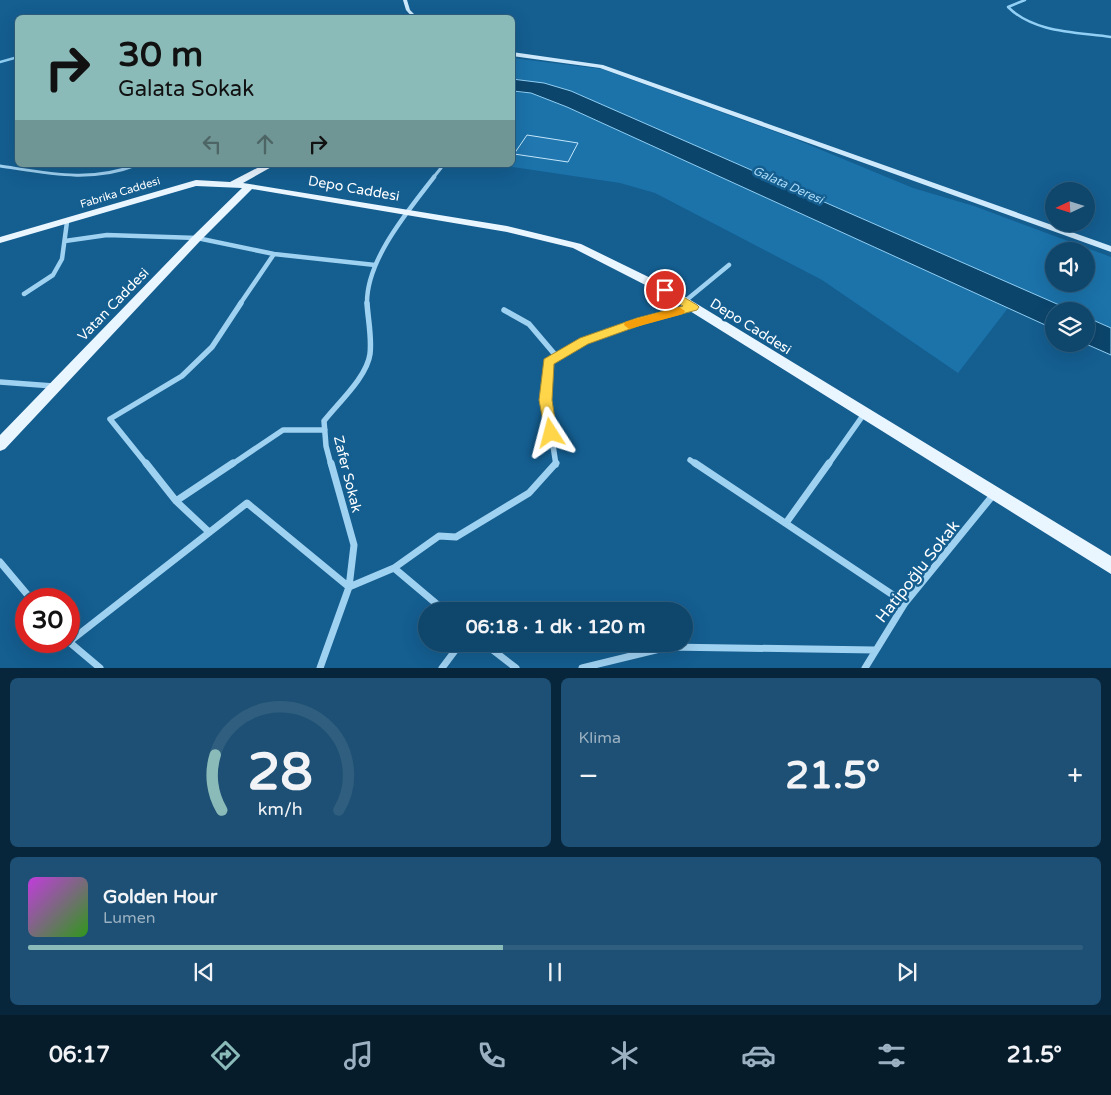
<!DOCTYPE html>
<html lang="tr">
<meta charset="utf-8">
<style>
:root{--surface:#0f466c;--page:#1d5074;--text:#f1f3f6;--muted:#9bb1c2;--line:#2f5e7f;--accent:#8bbbb9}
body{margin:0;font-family:"Varela Round",sans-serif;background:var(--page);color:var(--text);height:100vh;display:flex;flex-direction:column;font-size:19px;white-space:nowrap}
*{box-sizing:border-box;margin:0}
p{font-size:16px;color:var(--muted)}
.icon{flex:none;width:28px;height:28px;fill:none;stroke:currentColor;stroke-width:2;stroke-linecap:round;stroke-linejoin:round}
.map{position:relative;height:668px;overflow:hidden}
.sheet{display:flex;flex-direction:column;gap:10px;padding:10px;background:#08263b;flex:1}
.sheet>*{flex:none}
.banner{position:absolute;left:15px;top:15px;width:500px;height:152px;border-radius:8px;box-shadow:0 5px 20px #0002,0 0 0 1px var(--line);background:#8bbbb9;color:#111;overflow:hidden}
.needle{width:32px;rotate:266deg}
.buttons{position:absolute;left:1045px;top:182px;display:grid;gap:10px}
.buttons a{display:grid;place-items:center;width:50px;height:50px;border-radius:50%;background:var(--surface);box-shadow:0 5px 20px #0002,0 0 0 1px var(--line);font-size:25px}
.speed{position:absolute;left:15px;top:588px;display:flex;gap:10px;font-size:25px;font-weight:700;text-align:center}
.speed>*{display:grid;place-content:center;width:65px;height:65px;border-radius:50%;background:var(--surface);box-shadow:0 5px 20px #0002,0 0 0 1px var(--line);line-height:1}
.speed .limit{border:8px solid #d22;background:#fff;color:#111}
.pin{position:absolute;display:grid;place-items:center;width:42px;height:42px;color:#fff;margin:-21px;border:2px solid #fff;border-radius:50%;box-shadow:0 1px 5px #0007}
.me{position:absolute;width:55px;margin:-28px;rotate:351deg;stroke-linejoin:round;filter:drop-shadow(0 0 4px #0008)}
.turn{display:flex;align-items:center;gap:18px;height:105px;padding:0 20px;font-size:22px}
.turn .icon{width:65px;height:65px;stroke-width:2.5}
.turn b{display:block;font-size:35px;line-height:42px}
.lanes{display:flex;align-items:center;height:48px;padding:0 20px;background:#0003;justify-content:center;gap:25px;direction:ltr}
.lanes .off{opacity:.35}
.big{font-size:38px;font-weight:700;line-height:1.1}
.sheet .tile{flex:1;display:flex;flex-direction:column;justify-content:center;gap:8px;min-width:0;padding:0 18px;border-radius:8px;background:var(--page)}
.sheet .dial{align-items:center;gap:0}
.dial svg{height:130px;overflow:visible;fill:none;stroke:var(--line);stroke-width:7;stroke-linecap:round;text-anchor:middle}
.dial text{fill:var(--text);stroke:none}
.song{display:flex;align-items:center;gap:15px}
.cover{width:60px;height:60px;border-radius:8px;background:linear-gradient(135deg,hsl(290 70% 55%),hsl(110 70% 35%))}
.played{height:5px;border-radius:2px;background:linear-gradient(90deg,var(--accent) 45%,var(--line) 45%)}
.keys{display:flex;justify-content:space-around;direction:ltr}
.heat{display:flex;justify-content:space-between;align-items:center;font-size:28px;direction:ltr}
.sheet .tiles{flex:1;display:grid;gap:10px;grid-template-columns:1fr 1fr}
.tile:last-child{grid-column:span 2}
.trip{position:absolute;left:418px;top:602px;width:275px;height:50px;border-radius:25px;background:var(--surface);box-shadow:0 5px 20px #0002,0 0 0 1px var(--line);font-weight:700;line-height:50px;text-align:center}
.dock{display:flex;height:80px;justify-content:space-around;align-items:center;background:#061c2b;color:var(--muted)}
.dock .icon{width:35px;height:35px}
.dock .active{color:var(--accent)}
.dock b{font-size:22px;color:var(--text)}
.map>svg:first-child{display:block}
</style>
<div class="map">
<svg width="1111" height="668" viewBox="0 0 1111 668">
<rect width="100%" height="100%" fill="#145e90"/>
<!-- green -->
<path fill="#1b73aa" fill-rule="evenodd" d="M512,58L602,69L795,139L913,188L974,206L1111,257V328L1086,317V311H1073L571,91L544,83L513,79ZM1054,251H1086V284H1054Z
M513,92L531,93L567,107L1008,308L958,373L822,280L655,193L620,183L500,165H512Z"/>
<!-- water -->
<path fill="#0c456c" stroke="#91cff4" d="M512,79L544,83L571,91L1073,311H1054V329L567,107L531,93L513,91Z
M1086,317L1111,328V355L1086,344Z"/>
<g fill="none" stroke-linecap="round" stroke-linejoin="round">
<!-- stream -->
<path stroke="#91cff4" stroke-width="2.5" d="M1025,0L1008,7C1034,33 1077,32 1111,37
M0,62L18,57"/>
</g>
<!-- building -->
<path fill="#2177af" stroke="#c6e7fc" d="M527,135L578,143L568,162L514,154Z"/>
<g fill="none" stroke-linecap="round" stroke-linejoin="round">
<!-- street-far3 -->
<path stroke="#9fd1f1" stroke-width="3" d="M0,166C47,173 91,183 136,165
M433,178L441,168"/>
<!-- street-far2 -->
<path stroke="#9fd1f1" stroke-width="4.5" d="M65,241L107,235L197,238L274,254L375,265
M24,294L53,275L62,259L67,222
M684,302L729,265
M240,304L274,254
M367,304C366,260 408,211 434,177"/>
<!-- street-far1 -->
<path stroke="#9fd1f1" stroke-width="5.5" d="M504,310L529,324L557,357
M0,382L53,386
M690,460L697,465
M147,465L110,419L182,376L212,347L241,303
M231,465L283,430H325
M331,465L326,446L324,421C338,403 367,377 370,354C372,337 368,320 367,303
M556,465L546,400L549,362L584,341L641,321L692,308
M828,465L864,414"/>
<!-- street -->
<path stroke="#9fd1f1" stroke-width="7" d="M146,463L176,501L209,532
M695,463L905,603
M176,501L233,463
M786,523L829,463
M0,562L31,599
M394,568L439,536L456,537L529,493L556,463
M68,641L100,668
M69,642L247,503L349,587L394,568L445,611
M485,644L516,668
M320,668L349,587L354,545L331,463
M442,668L460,644
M582,668L668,647L875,650
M865,668L905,603L994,494"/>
<!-- secondary -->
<path fill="#cee9fc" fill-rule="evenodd" d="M403,0H407L410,10L418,18H413L406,10Z
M512,52L603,65L1111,246V252L600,68L512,56Z"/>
<!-- primary -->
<path fill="#e9f5ff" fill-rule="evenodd" d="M263,165H275L243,183L507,226L581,244L669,287L1111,556V574L661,293L573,248L507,232L252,189L201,240L5,449L0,451V435L193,236L242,188L196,186L0,243V237L196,180L230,182Z"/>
</g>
<!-- route -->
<path fill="#ffd54a" stroke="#a68a30" d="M665,286L697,305L699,307L697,310L644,324L588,344L554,364L552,400L557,433L555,437L551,438L546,437L539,400L544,359L580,338L637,318L683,306L662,293L660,290Z"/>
<!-- slow -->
<path fill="#f59e0b" d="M679,307L685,311L683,314L629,329L624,325L625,322Z"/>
<g text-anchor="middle" stroke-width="5" stroke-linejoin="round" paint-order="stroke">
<!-- far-street labels -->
<g font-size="11" fill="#fff" stroke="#145e90">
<text transform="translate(120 192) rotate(-17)" y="4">Fabrika Caddesi</text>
</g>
<!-- far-water labels -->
<g font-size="12" font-style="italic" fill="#abdbf8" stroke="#145e90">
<text transform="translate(788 185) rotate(24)" y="4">Galata Deresi</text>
</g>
<!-- street labels -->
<g font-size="14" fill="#fff" stroke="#145e90">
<text transform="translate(354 188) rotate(10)" y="5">Depo Caddesi</text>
<text transform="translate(113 304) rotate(-46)" y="5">Vatan Caddesi</text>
<text transform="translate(751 326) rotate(32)" y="5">Depo Caddesi</text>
<text transform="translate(348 474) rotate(76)" y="5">Zafer Sokak</text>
</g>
<!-- near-street labels -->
<g font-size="16" fill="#fff" stroke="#145e90">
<text transform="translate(917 571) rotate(-52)" y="6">Hatipoğlu Sokak</text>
</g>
</g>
</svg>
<div class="buttons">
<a><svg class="needle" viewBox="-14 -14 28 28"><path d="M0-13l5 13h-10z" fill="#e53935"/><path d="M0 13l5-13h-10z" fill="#9bb1c2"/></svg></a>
<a><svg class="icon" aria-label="sound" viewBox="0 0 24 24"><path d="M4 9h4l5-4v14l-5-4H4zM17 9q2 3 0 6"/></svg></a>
<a><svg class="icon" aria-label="layers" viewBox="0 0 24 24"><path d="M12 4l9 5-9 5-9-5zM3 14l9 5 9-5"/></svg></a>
</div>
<div class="speed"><div class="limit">30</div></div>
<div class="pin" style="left:665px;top:290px;background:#d93025"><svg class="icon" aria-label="arrive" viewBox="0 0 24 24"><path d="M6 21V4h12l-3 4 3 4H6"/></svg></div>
<svg class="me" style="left:551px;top:433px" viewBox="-20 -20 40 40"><path d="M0-17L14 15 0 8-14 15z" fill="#ffd54a" stroke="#fff" stroke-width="4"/></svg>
<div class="trip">06:18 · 1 dk · 120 m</div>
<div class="banner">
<div class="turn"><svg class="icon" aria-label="right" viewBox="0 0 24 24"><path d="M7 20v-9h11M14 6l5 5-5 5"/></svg><div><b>30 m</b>Galata Sokak</div></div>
<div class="lanes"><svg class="icon off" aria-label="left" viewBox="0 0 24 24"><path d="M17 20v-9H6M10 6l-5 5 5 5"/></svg><svg class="icon off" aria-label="ahead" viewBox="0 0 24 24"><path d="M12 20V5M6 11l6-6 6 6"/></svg><svg class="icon" aria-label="right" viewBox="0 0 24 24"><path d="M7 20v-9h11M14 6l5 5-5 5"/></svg></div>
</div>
</div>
<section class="sheet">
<div class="tiles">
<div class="tile dial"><svg viewBox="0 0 100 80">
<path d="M14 69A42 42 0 1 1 86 69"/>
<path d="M14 69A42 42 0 0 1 10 35" stroke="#8bbbb9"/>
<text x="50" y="56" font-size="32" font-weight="700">28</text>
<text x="50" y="72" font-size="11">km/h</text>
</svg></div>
<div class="tile"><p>Klima</p>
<div class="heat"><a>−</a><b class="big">21.5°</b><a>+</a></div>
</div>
<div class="tile">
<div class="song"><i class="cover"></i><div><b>Golden Hour</b><p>Lumen</p></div></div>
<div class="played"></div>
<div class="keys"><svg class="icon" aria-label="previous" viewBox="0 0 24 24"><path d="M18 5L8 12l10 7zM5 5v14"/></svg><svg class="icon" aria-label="pause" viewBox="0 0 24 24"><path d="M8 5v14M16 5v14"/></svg><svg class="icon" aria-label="next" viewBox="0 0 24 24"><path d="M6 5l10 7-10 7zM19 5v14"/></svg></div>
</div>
</div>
</section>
<nav class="dock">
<b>06:17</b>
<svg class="icon active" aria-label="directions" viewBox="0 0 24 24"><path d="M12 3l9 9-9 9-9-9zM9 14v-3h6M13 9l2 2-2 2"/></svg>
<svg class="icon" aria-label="music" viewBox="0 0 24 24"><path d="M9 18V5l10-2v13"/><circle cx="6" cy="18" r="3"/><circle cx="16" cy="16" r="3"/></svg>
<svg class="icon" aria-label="phone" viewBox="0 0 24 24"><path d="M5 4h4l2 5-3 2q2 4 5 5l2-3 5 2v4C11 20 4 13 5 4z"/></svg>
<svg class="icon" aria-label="climate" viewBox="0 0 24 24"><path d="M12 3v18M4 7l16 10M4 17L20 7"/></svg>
<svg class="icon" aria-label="car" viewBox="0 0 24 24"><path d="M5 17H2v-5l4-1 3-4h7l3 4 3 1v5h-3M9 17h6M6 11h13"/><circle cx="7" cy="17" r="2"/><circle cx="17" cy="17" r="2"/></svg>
<svg class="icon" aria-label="filters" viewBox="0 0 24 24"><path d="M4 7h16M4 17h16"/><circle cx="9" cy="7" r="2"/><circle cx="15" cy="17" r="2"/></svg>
<b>21.5°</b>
</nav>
